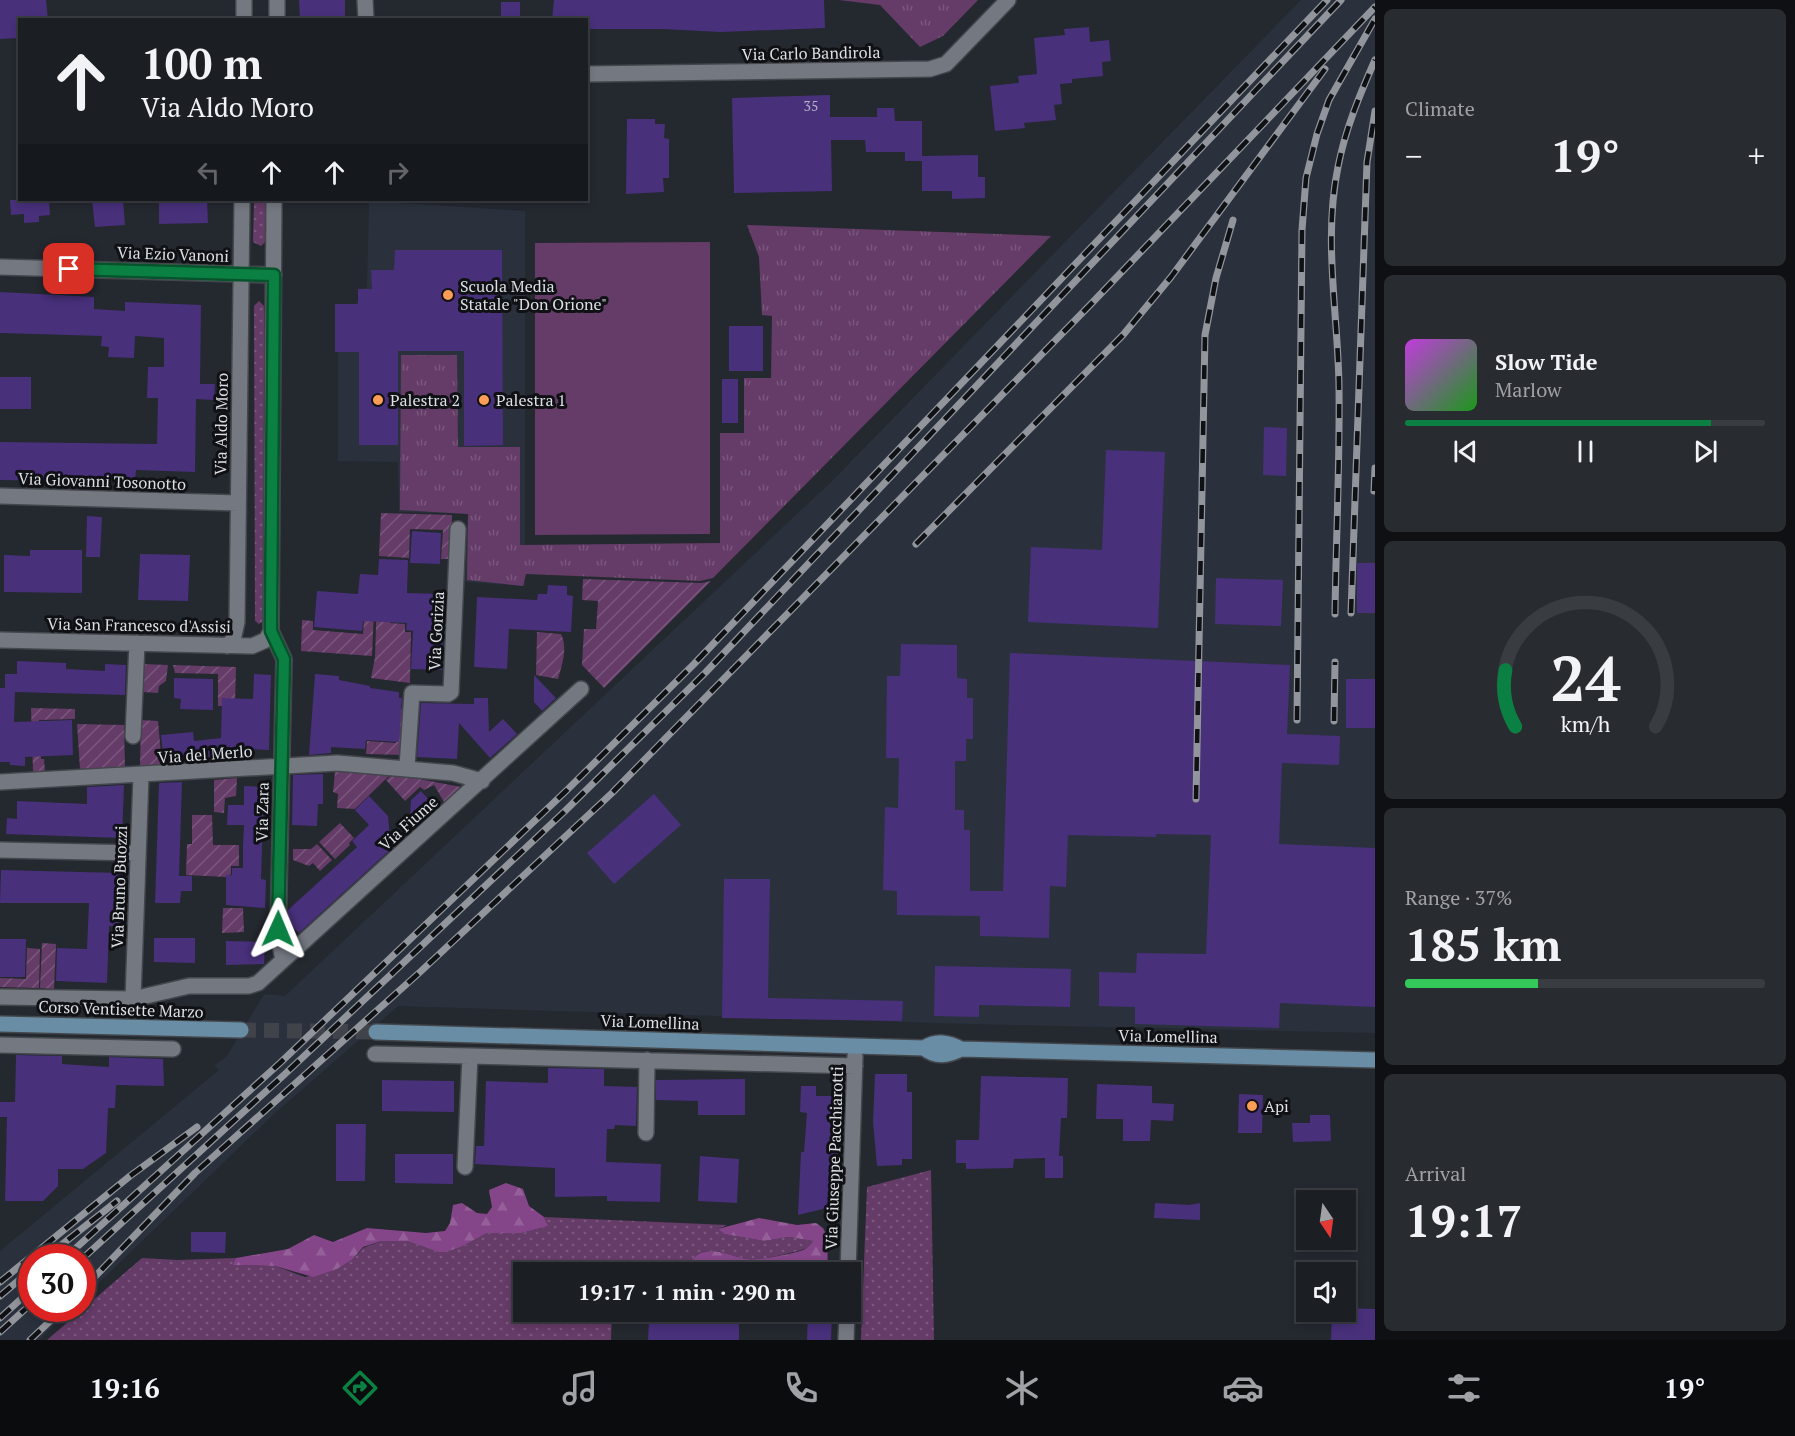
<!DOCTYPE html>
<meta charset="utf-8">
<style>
:root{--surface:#1b1e23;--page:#282b30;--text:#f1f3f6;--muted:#a0a2a6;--line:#393c41;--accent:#0b8043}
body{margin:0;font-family:"PT Serif",serif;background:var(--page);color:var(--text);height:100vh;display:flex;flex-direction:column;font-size:22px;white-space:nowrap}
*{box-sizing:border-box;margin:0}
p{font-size:20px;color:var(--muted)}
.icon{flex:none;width:33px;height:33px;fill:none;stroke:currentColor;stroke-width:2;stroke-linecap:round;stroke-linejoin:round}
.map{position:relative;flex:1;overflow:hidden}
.drawer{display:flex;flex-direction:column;gap:9px;padding:9px;background:#0f1013;width:420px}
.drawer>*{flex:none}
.banner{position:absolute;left:18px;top:18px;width:570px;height:183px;border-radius:0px;box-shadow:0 3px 9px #0003,0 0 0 2px var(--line);background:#1b1e23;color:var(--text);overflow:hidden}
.needle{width:39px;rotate:167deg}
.buttons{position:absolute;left:1296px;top:1190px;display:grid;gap:12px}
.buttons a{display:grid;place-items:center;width:60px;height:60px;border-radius:0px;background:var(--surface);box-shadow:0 3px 9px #0003,0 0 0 2px var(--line);font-size:30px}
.speed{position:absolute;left:18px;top:1244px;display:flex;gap:12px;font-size:30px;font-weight:700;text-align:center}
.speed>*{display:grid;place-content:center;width:78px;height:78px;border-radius:50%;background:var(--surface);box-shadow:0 3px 9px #0003,0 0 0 2px var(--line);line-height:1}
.speed .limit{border:9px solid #d22;background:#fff;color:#111}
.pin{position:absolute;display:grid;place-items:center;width:51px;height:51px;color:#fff;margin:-26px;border-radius:12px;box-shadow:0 3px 9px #0006}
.me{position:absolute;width:66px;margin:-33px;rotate:1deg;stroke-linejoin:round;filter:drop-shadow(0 0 4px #0008)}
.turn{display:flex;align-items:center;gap:21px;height:126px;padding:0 24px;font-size:27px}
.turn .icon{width:78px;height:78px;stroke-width:2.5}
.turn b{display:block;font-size:42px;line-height:51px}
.lanes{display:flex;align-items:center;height:57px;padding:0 24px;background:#0003;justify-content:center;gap:30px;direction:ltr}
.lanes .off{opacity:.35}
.big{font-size:45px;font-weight:700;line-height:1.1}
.drawer .widget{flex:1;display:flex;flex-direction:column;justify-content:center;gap:9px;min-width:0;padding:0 21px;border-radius:9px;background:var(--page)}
.drawer .dial{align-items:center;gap:0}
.dial svg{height:156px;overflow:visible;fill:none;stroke:var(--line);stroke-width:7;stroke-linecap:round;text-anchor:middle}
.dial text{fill:var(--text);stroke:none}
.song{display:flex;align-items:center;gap:18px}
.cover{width:72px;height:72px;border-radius:9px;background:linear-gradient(135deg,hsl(290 70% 55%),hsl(120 70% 35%))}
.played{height:6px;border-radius:3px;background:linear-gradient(90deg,var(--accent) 85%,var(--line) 85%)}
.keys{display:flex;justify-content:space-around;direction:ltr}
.heat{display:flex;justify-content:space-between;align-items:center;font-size:33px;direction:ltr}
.charge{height:9px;border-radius:4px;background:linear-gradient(90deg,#34c759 37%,var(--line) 0)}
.trip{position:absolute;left:513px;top:1262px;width:348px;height:60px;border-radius:0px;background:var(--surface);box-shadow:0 3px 9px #0003,0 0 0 2px var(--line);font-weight:700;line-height:60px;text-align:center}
.tab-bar{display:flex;height:96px;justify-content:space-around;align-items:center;background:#0b0c0e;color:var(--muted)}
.tab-bar .icon{width:42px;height:42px}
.tab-bar .selected{color:var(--accent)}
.tab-bar b{font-size:27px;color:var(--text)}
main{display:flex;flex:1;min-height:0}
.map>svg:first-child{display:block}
</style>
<main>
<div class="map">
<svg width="1375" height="1340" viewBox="0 0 1375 1340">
<defs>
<pattern id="grass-dots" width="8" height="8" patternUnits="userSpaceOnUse" patternTransform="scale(1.5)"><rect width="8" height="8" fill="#653b68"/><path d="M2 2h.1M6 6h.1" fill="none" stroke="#7a577d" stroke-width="1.8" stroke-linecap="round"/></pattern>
<pattern id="forest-firs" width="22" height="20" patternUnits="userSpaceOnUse" patternTransform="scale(1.5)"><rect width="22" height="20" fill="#844688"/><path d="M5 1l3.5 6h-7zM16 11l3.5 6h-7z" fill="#956099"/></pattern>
<pattern id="park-tufts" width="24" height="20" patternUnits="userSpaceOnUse" patternTransform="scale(1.5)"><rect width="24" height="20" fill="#653b68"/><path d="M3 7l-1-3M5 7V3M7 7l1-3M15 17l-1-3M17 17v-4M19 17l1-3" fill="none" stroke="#7a577d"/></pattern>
<pattern id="garden-furrows" width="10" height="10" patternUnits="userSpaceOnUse" patternTransform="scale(1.5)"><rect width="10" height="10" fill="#653b68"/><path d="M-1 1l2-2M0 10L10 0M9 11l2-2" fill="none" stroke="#7a577d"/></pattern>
</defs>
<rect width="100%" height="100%" fill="#24282f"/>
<!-- built -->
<path fill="#2a313d" d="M1301,0H1375V1033L969,1024L398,1006L274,1114L83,1298L82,1257H32V1308H72L39,1340H0V1251L219,1070L214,1066L227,1056L264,994L285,996L833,480Z
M369,201L525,211V586L465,582L468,514L399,512L398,462L338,461V342L335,341V304H356L358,301V289L367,288Z"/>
<!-- grass -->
<path fill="url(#grass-dots)" d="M254,200H266L265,242L261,246L253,242Z
M259,301L264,306V621L259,624L255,621L254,306Z
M931,1170L934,1340H861L867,1187Z
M544,1217L727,1225L718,1229L724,1234L764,1241L789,1237L813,1241L808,1248C794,1252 762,1261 748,1259C726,1257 705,1239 689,1264L613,1263L612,1272H524V1311H612L611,1340H47L142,1258L178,1260L236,1258L234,1265L275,1266L305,1277L337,1269L352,1260L363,1248L381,1241H407L438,1252L463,1246L487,1233H522L548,1226Z"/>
<!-- forest -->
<path fill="url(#forest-firs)" d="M506,1183L523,1189L529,1206L544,1217L548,1226L522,1233H487L463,1246L446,1252H438L407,1241H381L363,1247L352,1260L337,1269L313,1277L275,1266L233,1265L236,1258L288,1249L314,1235L333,1242L367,1228L426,1233L445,1231L450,1223L453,1205L462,1203L477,1213L487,1214L492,1207L489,1190Z
M759,1218L797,1225L816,1223L823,1228L827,1236L828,1271L811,1272L755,1265L712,1269L689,1264C704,1240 726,1256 748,1259C756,1261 800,1253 807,1248C809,1247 812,1242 813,1241L789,1237L764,1241L724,1234L718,1229Z"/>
<!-- park -->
<path fill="url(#park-tufts)" d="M839,0H978L943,36L920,47L880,5Z
M747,225L1051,236L713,578L700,581L526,574L523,586L467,580L468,514L400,510L401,355H457L458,447H520V545L720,543V433H744V378H771L772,316L762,315L759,257Z"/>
<!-- garden -->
<path fill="url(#garden-furrows)" d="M381,513L452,515L451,559H441L443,530L410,529L409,558L379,556Z
M583,579L702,583L711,581L604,688L582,665L584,629H596L598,601L582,600Z
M366,588L375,589L372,656L301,651L302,620L313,621V630L363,634Z
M377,592H391L390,623L405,624V632H411L410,683L371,678L375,657Z
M537,632L561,634C568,648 562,665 558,679L536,675Z
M143,664L168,665L166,681L159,686L158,693L143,692Z
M173,665L236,667L235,706H218V674L175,673Z
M31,708L75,709V719L39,720L41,759H44L45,771H33Z
M399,709L405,710L403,755L366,754L367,741L396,743Z
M141,720L158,721L162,765L140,766Z
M77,724L124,725L125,767L80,769Z
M350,770L391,774L355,809L337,808L338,794L333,792L335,772Z
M393,774L461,787L444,802L434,785L424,790L420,787L405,801L386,780Z
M237,778L236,796L225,798L224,813L214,812V780Z
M192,815H212L213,845H239V866H231V874L226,877L186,875L187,844H192Z
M340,823L354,838L349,843L350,845L335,859L319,842Z
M317,844L332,860L320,871L313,863L309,866L293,860V849H311Z
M223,908H243L244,932L222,933Z
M42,943L56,944L54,989L40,988Z
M27,948L40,949L39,988L0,987V978L26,979Z"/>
<!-- pitch -->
<path fill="#653b68" d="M710,242V534L535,535V243Z"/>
<!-- building -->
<path fill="#48307b" d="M0,0H46L48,20H20V38L0,39Z
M299,0H345V20H300Z
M554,0H824L825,28L720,32L662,29H589V20H552Z
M501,2H520V20H501Z
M1089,27L1090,42L1109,40L1111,61L1102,62L1103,76L1072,79V83L1060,84L1062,104L1054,105L1056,120L1024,123L1025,128L995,131L990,86L1019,83L1018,76L1037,74L1034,38L1065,35L1064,29Z
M830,95V117H877V108H894L895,121H922V156L978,155V177H985V198L952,199V191H922V161H905V152H866L865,140H831L832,191L734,193L732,98Z
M627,119H655V124H665L664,138L669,139V178H663L664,192L626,194Z
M10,200H49L50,215L39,216V222L24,223V214L11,215Z
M92,200H123L125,225L95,227Z
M159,200H207L208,223L159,224Z
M395,250H502L503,445L464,446V351H398V445H359V352H335V304H358V289H372L371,270H394Z
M0,292L94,297V309L125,311V302L201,305L200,384H215L214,400L196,399L195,472L136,470L135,482L0,480V442L157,444L158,398H147L148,367H164V338L135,336L134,358L108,357L109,347L101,346L102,336L0,333Z
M729,326H763V371H729Z
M0,377H31V409H0Z
M722,379H738V423H722Z
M1264,427L1287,428L1286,476L1263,475Z
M1106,450L1165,452L1158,628L1028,622L1031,547L1102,550Z
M87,516L102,517L100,557H86Z
M412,531L441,533L440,564L410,563Z
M30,550H82V593L4,592V555L30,556Z
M140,554L190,555L188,601L138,600Z
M379,559L408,560L407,593L445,594L442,670L411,669L413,631L406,630L407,623L363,621L362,631L314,627L317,591L358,594L360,574L378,575Z
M1357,563H1375V613H1357Z
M1216,578L1283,580L1281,626L1215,624Z
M548,585L567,586V595L573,596L571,632L509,629L507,669L474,667L477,597L537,600L538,594H547Z
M901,644L957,645V678L967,679V698H973V739H966V761H955V810H964V830H970V891H1003L1010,653L1290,665L1287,734L1340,736L1339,765L1282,763L1279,844L1375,848V1007L1280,1003L1279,1028L1135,1024V1007L1099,1006V972L1136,973L1137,953L1206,954L1211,835L1156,834V837L1068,835L1066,887L1050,886L1049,938L980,936V916L897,915V891L883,890L885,807L898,808L899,758H886L887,676H900Z
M17,661L66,663V669L105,671V664L126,665L125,695L15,692L14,722L72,720L73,755L25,757V766L10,765V762H0V688H5V674H17Z
M254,674L271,675L269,750L225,748L226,759L164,763L161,735L193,732L194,741L221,738L222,698L253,699Z
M315,674L339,676V680L370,686V688L399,692V698H402L399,742L366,740L365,749L331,747V753L309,755Z
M534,675L556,698L542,711L534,702Z
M174,678L213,679V710L180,709L181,699L174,698Z
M1346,679H1375V728H1346Z
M474,698H488L489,732L503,719L517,734L490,758L459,723L457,759L417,757L421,703L474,704Z
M323,774V804H318L317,826L292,825L293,775Z
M182,782L179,876H192V891H181L180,903H155L159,783Z
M124,785L122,838L6,834L7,818L17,819V801L87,804V787Z
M244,786L264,787L261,879L266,880L265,908L226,905V875H232V868H243V845L244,825H227L228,805H244Z
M421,791L436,808L409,832L411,800Z
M654,794L681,825L614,884L587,853Z
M369,796L388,816L391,849L299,933L288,923V910L357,847L352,841L369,825L355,810Z
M1,870L121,873L119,927L109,926L107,983L56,981L57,948L87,949L89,903H0Z
M724,879H770L768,998L903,1001L902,1021L722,1018Z
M154,938H195V963L154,962Z
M0,939H26L25,977H0Z
M226,941L265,942L264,964L226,965Z
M935,966L1071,969L1070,1007L979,1005V1017L934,1016Z
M16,1055L62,1056V1064L109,1067V1057L163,1059L164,1086L116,1085L115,1108H108L106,1153L83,1169H58V1186L43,1201H5L7,1117H0V1102H15Z
M548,1068L604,1069V1086L637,1087L636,1126L615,1125L614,1129H607L606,1162L661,1164L660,1202L607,1201V1196L555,1197V1168L475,1164L476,1146H484L486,1081L548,1083Z
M875,1074H907V1092H912V1159H902V1165L877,1166L873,1122Z
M981,1076L1068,1078L1067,1118H1061L1059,1156H1063V1178H1045V1158L1014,1159L1013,1168L966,1169V1163H956V1140H979Z
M745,1079V1115H698V1101L656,1100V1080Z
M382,1080L454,1081V1112L382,1111Z
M1097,1084L1152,1086V1103L1174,1104L1173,1121L1151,1120L1150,1141H1123V1119H1096Z
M801,1086H816V1096H839L834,1153H838L835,1206L798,1215L801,1152H804L807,1113L800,1112Z
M1239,1094L1263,1095L1262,1133H1238Z
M1310,1115H1330L1331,1141L1293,1142L1292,1123H1310Z
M336,1124H366L365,1181H336Z
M395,1154H453V1184L395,1183Z
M700,1156L739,1159L737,1203L698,1201Z
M1155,1203L1189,1205L1200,1203V1220L1154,1218Z
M191,1232H226L225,1253L191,1252Z
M1346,1308L1375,1309V1340H1331L1332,1311H1346Z
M808,1311H832L831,1340H807Z
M649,1321L739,1324V1340H648Z"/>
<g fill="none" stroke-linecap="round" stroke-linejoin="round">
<!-- secondary-tunnel -->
<path stroke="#40434a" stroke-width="15" stroke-dasharray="15 8" stroke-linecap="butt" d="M241,1030L376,1032"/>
<!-- minor casing -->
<g stroke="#43474c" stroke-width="18">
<path id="minor" d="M365,0L366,20
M244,20V0
M277,20V0
M586,74L930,69L946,64L1008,0
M0,267L274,275
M0,496L238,503
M271,631L284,659L278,935L283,960
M0,640L252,646L266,640L271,631L274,200
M227,646L233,640L237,622L242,200
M133,736L137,643
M407,767L412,693L448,694L451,692L458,529
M0,782L337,763L453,773L482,781
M0,850L138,853
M0,997L133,999L189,986H249L258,983L581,689
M133,999L141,776
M0,1045L173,1049
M375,1054L470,1056
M646,1133L647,1060
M465,1167L470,1056L855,1066
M848,1272L855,1056
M846,1340L847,1311"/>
</g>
<!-- secondary casing -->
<g stroke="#43474c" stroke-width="18">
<path id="secondary" d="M0,1024L241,1030
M376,1032L924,1048C937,1040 948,1042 961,1049L1375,1060
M924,1048C936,1058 948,1056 961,1049"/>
</g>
<!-- minor -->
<use href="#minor" stroke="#747881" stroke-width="15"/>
<!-- secondary -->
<use href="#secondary" stroke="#688da4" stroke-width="15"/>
<!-- rail casing -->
<g stroke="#92969c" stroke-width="7">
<path id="rail" d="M1374,491L1375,468
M916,544L1123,335L1171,277L1325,69
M1351,613L1367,162L1375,111
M1335,614C1336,538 1340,462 1339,386C1338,314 1323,239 1338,167C1345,130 1360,94 1375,60
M1297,720L1302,230L1306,178L1317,134L1329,100L1375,19
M1334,721L1335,662
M1196,799L1205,335L1216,278L1233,220
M46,1257L117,1201
M66,1257L280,1063L566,791L694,664L1327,0
M82,1259L285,1074L565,811L706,672L1341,0
M0,1282L130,1176L197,1127
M82,1290L195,1173L419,973L612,793L1091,304L1375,7
M0,1296L32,1269
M0,1318L32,1289
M0,1332L32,1303
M30,1340L64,1308"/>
</g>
<!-- rail -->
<use href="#rail" stroke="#0f1114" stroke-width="4.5" stroke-dasharray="14" stroke-linecap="butt"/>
</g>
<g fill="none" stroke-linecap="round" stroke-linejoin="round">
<!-- route casing -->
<g stroke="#07532c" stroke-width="15">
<path id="route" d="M69,269L274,275L271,616V631L284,659L278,929"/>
</g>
<!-- route -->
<use href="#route" stroke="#0b8043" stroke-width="10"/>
</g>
<!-- markers -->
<g fill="#fd9c55" stroke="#0f1114" stroke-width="2">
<circle cx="448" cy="295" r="6"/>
<circle cx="378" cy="400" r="6"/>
<circle cx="484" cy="400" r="6"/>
<circle cx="1252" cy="1106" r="6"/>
</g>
<g text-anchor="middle" stroke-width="6" stroke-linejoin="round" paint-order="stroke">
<!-- number labels -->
<g font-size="14" fill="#b7b3ca">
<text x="811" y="111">35</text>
</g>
<!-- street labels -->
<g font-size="16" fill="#dcdfe4" stroke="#0f1114">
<text transform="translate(811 53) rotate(-1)" y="6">Via Carlo Bandirola</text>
<text transform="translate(173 254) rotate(2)" y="6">Via Ezio Vanoni</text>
<text transform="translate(221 424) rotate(-89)" y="6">Via Aldo Moro</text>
<text transform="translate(102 481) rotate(2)" y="6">Via Giovanni Tosonotto</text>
<text transform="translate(139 625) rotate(1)" y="6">Via San Francesco d'Assisi</text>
<text transform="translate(436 631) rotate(-87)" y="6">Via Gorizia</text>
<text transform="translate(205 754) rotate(-4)" y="6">Via del Merlo</text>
<text transform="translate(262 812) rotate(-89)" y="6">Via Zara</text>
<text transform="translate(408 823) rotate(-42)" y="6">Via Fiume</text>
<text transform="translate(119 887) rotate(-88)" y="6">Via Bruno Buozzi</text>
<text transform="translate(121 1009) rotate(2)" y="6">Corso Ventisette Marzo</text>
<text transform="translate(650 1022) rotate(2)" y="6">Via Lomellina</text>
<text transform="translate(1168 1036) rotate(1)" y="6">Via Lomellina</text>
<text transform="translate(834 1158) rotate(-88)" y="6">Via Giuseppe Pacchiarotti</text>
</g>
<!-- poi labels -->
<g font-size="16" fill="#dcdfe4" stroke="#0f1114" text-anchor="start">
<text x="460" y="292">Scuola Media<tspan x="460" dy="18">Statale "Don Orione"</tspan></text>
<text x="390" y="406">Palestra 2</text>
<text x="496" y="406">Palestra 1</text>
<text x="1264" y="1112">Api</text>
</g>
</g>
</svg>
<div class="buttons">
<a><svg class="needle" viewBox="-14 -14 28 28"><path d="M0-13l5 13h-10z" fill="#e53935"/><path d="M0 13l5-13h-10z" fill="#a0a2a6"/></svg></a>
<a><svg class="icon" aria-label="sound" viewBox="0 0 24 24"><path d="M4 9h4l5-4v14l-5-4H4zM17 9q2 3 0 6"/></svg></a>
</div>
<div class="speed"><div class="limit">30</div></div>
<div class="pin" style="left:69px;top:269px;background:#d93025"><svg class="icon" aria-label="arrive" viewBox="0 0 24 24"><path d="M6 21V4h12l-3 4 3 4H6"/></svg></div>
<svg class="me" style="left:278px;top:929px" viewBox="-20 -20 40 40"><path d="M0-17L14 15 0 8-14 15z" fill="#0b8043" stroke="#fff" stroke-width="4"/></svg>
<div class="trip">19:17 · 1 min · 290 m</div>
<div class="banner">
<div class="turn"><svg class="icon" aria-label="ahead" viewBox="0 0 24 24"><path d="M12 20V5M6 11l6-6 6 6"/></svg><div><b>100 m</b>Via Aldo Moro</div></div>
<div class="lanes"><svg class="icon off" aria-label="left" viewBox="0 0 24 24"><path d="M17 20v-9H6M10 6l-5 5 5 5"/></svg><svg class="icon" aria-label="ahead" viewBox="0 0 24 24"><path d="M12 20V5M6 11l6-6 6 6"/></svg><svg class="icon" aria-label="ahead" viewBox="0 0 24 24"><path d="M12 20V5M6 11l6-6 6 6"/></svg><svg class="icon off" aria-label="right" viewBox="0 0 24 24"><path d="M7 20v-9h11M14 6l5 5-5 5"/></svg></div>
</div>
</div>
<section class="drawer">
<div class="widget"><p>Climate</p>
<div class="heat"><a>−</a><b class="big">19°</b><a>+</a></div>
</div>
<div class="widget">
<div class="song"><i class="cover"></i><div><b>Slow Tide</b><p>Marlow</p></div></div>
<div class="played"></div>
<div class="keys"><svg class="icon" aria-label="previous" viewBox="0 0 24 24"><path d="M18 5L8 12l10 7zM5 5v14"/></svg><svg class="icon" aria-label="pause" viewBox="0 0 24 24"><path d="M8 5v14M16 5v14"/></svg><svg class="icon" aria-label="next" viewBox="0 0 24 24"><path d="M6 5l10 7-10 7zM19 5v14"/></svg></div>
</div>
<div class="widget dial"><svg viewBox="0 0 100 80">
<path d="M14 69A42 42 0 1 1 86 69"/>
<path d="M14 69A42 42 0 0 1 9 40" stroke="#0b8043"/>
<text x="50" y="56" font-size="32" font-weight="700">24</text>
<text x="50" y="72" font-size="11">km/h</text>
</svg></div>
<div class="widget"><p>Range · 37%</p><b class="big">185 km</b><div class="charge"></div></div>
<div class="widget"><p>Arrival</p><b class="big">19:17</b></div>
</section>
</main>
<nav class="tab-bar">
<b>19:16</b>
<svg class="icon selected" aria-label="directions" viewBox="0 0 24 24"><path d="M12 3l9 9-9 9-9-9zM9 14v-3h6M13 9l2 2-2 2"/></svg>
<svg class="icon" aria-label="music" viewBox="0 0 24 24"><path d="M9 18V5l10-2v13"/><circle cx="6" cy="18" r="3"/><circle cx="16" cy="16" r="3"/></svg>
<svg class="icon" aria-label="phone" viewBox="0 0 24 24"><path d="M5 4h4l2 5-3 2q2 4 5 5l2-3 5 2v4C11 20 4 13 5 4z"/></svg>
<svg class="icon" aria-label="climate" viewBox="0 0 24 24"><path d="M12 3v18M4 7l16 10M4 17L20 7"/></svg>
<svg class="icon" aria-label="car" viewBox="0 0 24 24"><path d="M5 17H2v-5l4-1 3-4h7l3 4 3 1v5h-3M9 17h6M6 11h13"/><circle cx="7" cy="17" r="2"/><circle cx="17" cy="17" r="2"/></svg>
<svg class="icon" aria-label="filters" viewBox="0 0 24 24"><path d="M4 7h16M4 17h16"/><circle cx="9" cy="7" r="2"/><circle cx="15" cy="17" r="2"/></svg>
<b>19°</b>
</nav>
